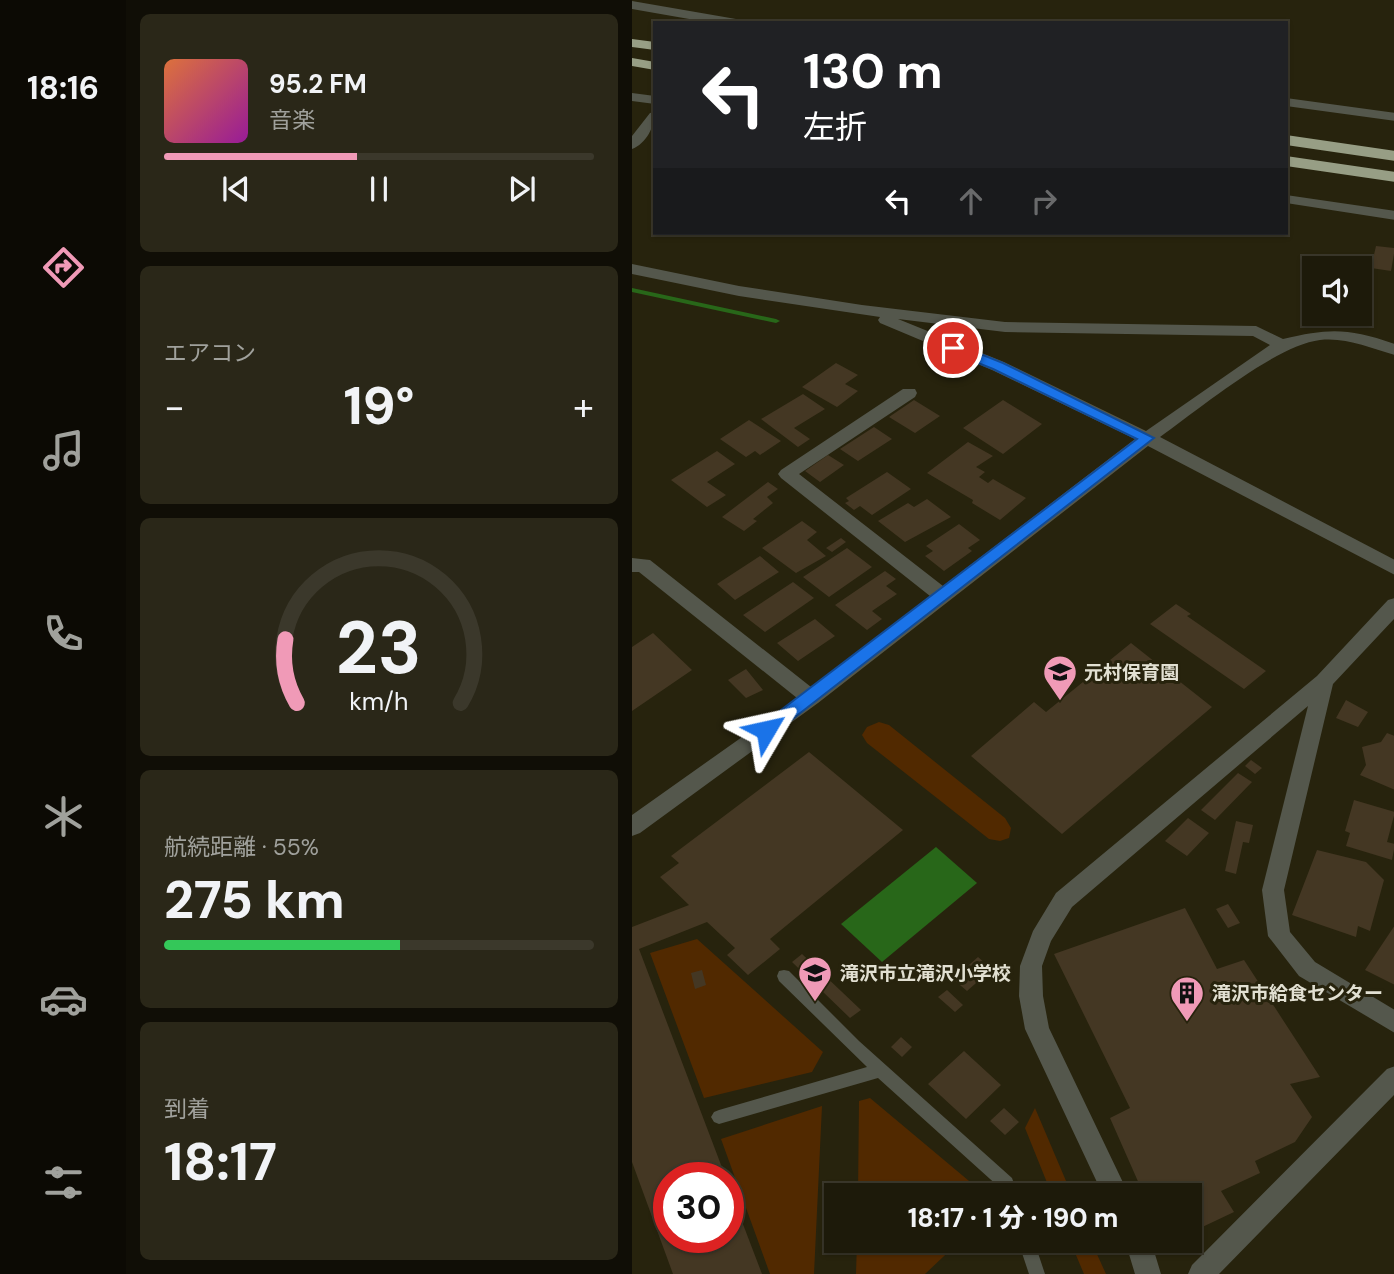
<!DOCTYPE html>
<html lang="ja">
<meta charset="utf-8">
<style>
:root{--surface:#1d1a0a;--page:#2a2718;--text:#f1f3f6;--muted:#a0a19c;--line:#3b382b;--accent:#f09ab7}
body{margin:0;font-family:"DM Sans","Noto Sans JP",sans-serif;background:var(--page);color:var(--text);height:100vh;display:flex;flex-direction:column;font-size:26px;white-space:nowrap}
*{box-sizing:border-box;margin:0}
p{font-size:23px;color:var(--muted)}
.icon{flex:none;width:38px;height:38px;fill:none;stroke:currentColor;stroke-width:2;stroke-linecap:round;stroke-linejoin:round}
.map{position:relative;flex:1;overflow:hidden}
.panel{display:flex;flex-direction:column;gap:14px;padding:14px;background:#100e06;width:506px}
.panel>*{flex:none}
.guide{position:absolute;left:21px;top:21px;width:635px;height:214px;border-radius:0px;box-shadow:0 2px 5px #0004,0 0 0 2px var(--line);background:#202124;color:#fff;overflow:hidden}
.fabs{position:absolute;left:670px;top:256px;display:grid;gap:14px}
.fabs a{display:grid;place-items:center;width:70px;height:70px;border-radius:0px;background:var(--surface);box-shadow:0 2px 5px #0004,0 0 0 2px var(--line);font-size:35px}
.speed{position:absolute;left:21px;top:1162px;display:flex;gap:14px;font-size:35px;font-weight:700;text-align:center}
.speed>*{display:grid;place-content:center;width:91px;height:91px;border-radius:50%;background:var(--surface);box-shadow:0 2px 5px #0004,0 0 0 2px var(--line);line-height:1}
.speed .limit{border:10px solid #d22;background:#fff;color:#111}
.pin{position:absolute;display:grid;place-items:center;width:60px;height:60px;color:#fff;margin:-30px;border:4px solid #fff;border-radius:50%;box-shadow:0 2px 7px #0007}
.me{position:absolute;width:77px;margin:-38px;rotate:54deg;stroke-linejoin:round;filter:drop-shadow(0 0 5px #0008)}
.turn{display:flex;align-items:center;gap:24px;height:147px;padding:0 35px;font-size:32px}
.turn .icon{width:91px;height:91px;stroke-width:2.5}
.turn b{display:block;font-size:49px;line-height:60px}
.lanes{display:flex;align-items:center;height:66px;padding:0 35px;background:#0003;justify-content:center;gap:35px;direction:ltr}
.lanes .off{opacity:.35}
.big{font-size:52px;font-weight:800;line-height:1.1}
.panel .widget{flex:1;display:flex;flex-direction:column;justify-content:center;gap:10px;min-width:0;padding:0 24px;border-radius:10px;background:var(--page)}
.panel .dial{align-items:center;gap:0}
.dial svg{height:182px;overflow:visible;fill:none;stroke:var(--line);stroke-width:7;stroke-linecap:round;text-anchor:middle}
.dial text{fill:var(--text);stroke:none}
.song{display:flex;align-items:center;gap:21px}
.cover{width:84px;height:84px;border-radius:10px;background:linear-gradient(135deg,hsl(20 70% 55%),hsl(300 70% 35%))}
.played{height:7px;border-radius:4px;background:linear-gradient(90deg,var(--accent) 45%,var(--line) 45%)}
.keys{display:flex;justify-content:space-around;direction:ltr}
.heat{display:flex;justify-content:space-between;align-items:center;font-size:38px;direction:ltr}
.charge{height:10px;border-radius:5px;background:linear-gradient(90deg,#34c759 55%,var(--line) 0)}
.trip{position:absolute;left:192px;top:1183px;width:378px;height:70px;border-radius:0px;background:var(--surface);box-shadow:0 2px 5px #0004,0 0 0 2px var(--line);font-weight:800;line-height:70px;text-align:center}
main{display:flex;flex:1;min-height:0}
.tab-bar{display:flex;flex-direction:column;width:126px;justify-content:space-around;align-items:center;background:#0c0a04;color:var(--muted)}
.tab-bar .icon{width:49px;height:49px}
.tab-bar .on{color:var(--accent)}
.tab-bar b{font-size:32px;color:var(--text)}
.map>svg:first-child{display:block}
</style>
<main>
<nav class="tab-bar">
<b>18:16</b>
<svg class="icon on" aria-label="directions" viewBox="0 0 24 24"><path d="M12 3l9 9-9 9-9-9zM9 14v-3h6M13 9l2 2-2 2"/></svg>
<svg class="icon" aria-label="music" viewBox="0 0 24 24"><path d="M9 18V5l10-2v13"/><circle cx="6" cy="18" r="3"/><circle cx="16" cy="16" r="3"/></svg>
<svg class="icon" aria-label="phone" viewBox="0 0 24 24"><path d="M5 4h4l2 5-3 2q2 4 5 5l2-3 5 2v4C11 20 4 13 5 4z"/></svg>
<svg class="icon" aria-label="climate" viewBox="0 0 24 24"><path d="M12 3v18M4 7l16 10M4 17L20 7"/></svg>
<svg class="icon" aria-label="car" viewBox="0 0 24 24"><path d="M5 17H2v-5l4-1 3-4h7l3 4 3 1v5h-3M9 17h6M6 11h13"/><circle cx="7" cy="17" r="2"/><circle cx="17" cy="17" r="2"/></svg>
<svg class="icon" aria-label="filters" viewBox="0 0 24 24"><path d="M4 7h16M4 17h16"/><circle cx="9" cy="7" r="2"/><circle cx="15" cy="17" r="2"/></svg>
</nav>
<section class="panel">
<div class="widget">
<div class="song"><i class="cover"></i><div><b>95.2 FM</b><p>音楽</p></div></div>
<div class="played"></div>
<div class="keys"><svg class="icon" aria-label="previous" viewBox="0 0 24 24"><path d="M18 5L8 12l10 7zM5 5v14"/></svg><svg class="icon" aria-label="pause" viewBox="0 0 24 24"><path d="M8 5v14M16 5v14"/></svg><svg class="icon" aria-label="next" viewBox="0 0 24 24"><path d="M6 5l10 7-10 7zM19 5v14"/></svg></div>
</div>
<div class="widget"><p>エアコン</p>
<div class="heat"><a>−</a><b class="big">19°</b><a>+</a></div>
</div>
<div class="widget dial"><svg viewBox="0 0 100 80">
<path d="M14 69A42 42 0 1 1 86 69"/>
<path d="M14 69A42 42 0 0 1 9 41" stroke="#f09ab7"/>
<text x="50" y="56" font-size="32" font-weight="700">23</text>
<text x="50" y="72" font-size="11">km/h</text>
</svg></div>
<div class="widget"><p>航続距離 · 55%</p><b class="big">275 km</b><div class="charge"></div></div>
<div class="widget"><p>到着</p><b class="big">18:17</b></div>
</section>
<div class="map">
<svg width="763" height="1274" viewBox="0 0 763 1274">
<rect width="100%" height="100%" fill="#27230d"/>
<!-- green -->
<path fill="#512900" d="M247,722L257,725L373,818L379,828L377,838L368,841L357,839L235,743L230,735L235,727Z
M65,939L191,1052L180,1072L72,1098L18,953Z
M238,1098L349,1191V1195H226L227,1101Z
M190,1106L182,1274H138L89,1139Z
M403,1108L440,1195H420L393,1128Z
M225,1241H328L293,1274H224Z
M438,1241H459L474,1274H452Z"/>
<!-- water -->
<path fill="#286719" d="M304,847L345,883L250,962L209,924Z"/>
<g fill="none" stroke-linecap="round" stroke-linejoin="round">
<!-- stream -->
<path fill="#286719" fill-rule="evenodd" d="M0,288L144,319L148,321L144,323L0,292Z"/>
</g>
<!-- building -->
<path fill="#443723" d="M744,246L763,248L759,271L739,268Z
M204,363L226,375L213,384L226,391L205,407L170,387Z
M171,394L193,409L162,428L178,439L166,447L129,419Z
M282,400L308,416L283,433L257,417Z
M371,400L410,424L371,454L331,428Z
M117,420L149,441L128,455L123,451L114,457L88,439Z
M242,427L260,439L226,461L208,449Z
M336,442L361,456L344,467L353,472L347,477L356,483L361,479L394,498L368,520L340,503L341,500L295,473Z
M85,451L103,464L75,482L94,495L75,507L39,480Z
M196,455L212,465L188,482L173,471Z
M255,472L279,489L240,515L228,506L222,510L213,503L217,501L214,498Z
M136,482L146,489L135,497L141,503L121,519L125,521L112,531L90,517Z
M295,499L319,517L273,542L246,521L276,503L282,507Z
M170,521L185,532L175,540L194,556L164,573L130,548Z
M327,524L348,540L336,548L340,551L312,571L293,556L301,551L294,546Z
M209,538L214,542L200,552L194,548Z
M215,548L240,567L197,597L171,577Z
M128,556L147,572L103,600L85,584Z
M253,571L264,579L254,586L265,594L240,611L250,619L235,630L203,605Z
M161,582L182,598L133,632L111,615Z
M544,604L559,614L555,616L634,671L612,689L518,624Z
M183,619L203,636L166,661L145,643Z
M21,633L60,670L0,711V647Z
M499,643L580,707L430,834L339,756L402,702L414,712Z
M114,669L131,690L114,698L96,680Z
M714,700L736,712L726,727L704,718Z
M755,733L763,736V790L728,775L734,765L730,747L749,742Z
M177,752L271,830L138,939L148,949L116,975L95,955L103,948L75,922L7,949L94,1178H37V1237H96V1185L130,1274H41L0,1162V927L57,905L28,877L47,863L39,856Z
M619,760L630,768L623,774L613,766Z
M606,773L620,782L583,820L569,810Z
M722,800L763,812L755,842L763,844L760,860L714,846L718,833L713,831Z
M556,818L577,833L555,856L533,841Z
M604,821L621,825L617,843L611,842L604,874L593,871Z
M685,850L734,862L752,880L738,931L726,926L724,937L660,915Z
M596,904L608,923L596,928L584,909Z
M553,908L585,969L612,960L688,1077L658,1084L680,1117L663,1142L623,1161L628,1173L589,1191L602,1212L564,1230L558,1221V1195H512L478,1118L498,1108L422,954Z
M763,925V985L733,970Z
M170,954L229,1010L218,1018L160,962Z
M346,957L360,969L335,991L321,979Z
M70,970L74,985L63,989L59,973Z
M315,990L331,1005L323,1012L306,997Z
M269,1037L280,1047L270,1057L259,1047Z
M332,1051L369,1085L334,1119L296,1084Z
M372,1108L387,1122L373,1135L358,1121Z"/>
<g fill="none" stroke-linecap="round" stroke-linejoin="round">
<!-- service -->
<path fill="#54574c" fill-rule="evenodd" d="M152,970L157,971L227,1041L380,1178L386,1195H370L368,1188L246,1078L87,1124L82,1122L79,1117L82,1112L87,1110L235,1067L147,981L145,976L147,971Z
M386,1241H402L413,1274H397Z"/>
<!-- minor -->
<path fill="#54574c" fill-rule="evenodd" d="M0,1L104,19L110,23H80L0,9Z
M0,93L23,96V104L0,101Z
M654,98L763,113V121L654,106Z
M23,112C23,126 14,144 0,149V136L18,113Z
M654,195L763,211V220L654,203Z
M0,264L107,286L230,305L373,322L624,326L651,339C698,328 716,328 763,344V355C738,348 714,337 688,340C644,345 566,410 528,437L763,560V575L516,446L186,703L8,833L0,836V815L165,698L7,572H0V558L18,560L179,687L298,596L149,478L146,474L149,470L271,389H283L285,393L283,397L167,474L311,586L503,439L360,370L248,323L246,320L248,317L107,296L0,274ZM266,319L373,332L621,336L638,345L514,431L372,362Z
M763,598V618L701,684L652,890L658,932L683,962L763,1010V1033L667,976L636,936L630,890L676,706L440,907L419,941L410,966L411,996L417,1028L497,1195H471L393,1029L387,996L388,966L401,931L424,893L685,676L756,600Z
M763,1066V1094L587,1274H556L560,1265L755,1069Z
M493,1241H519L529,1274H503Z"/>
<!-- motorway -->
<path fill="#979e85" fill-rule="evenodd" d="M0,39L23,42V50L0,47Z
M0,58L23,62V70L0,66Z
M654,135L763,151V161L654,145Z
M654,156L763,172V182L654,166Z"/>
</g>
<!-- route -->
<path fill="#1a73e8" stroke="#114b97" stroke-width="2" d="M321,343L371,363L522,438L140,735H128L126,730L128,726L505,439L361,369L316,351V345Z"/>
<!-- icons -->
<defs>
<g id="school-pin" transform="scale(1.75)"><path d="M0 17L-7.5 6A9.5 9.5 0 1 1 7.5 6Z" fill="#f09ab7" stroke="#27230d"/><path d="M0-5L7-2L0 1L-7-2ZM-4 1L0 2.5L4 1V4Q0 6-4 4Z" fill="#111"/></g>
<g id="building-pin" transform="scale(1.75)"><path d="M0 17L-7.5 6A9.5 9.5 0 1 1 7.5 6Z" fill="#f09ab7" stroke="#27230d"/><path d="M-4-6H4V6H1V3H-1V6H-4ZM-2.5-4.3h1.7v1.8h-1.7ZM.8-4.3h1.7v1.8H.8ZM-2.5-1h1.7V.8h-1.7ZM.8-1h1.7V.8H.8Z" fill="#111"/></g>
</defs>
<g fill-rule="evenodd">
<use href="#school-pin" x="428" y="672"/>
<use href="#school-pin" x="183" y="973"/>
<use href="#building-pin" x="555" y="993"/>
</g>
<g text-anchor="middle" stroke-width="6" stroke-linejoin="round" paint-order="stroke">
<!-- poi labels -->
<g font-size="19" font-weight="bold" fill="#e2e0d2" stroke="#27230d" text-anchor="start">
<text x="452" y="679">元村保育園</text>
<text x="208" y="980">滝沢市立滝沢小学校</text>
<text x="580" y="1000">滝沢市給食センター</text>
</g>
</g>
</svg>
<div class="fabs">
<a><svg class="icon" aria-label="sound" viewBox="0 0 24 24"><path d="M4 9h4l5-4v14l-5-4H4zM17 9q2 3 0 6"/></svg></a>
</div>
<div class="speed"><div class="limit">30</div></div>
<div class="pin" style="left:321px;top:348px;background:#d93025"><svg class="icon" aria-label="arrive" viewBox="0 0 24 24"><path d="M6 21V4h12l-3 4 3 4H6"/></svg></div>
<svg class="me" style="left:134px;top:730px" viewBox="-20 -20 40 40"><path d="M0-17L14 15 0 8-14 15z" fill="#1a73e8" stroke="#fff" stroke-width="4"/></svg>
<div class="trip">18:17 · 1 分 · 190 m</div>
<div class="guide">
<div class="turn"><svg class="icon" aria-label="left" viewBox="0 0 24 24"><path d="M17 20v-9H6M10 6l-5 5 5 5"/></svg><div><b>130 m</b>左折</div></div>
<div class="lanes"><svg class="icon" aria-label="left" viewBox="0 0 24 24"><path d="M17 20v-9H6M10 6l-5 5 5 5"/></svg><svg class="icon off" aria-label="ahead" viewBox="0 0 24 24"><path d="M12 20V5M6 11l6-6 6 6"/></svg><svg class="icon off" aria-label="right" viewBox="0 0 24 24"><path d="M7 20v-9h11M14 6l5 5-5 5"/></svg></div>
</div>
</div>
</main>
